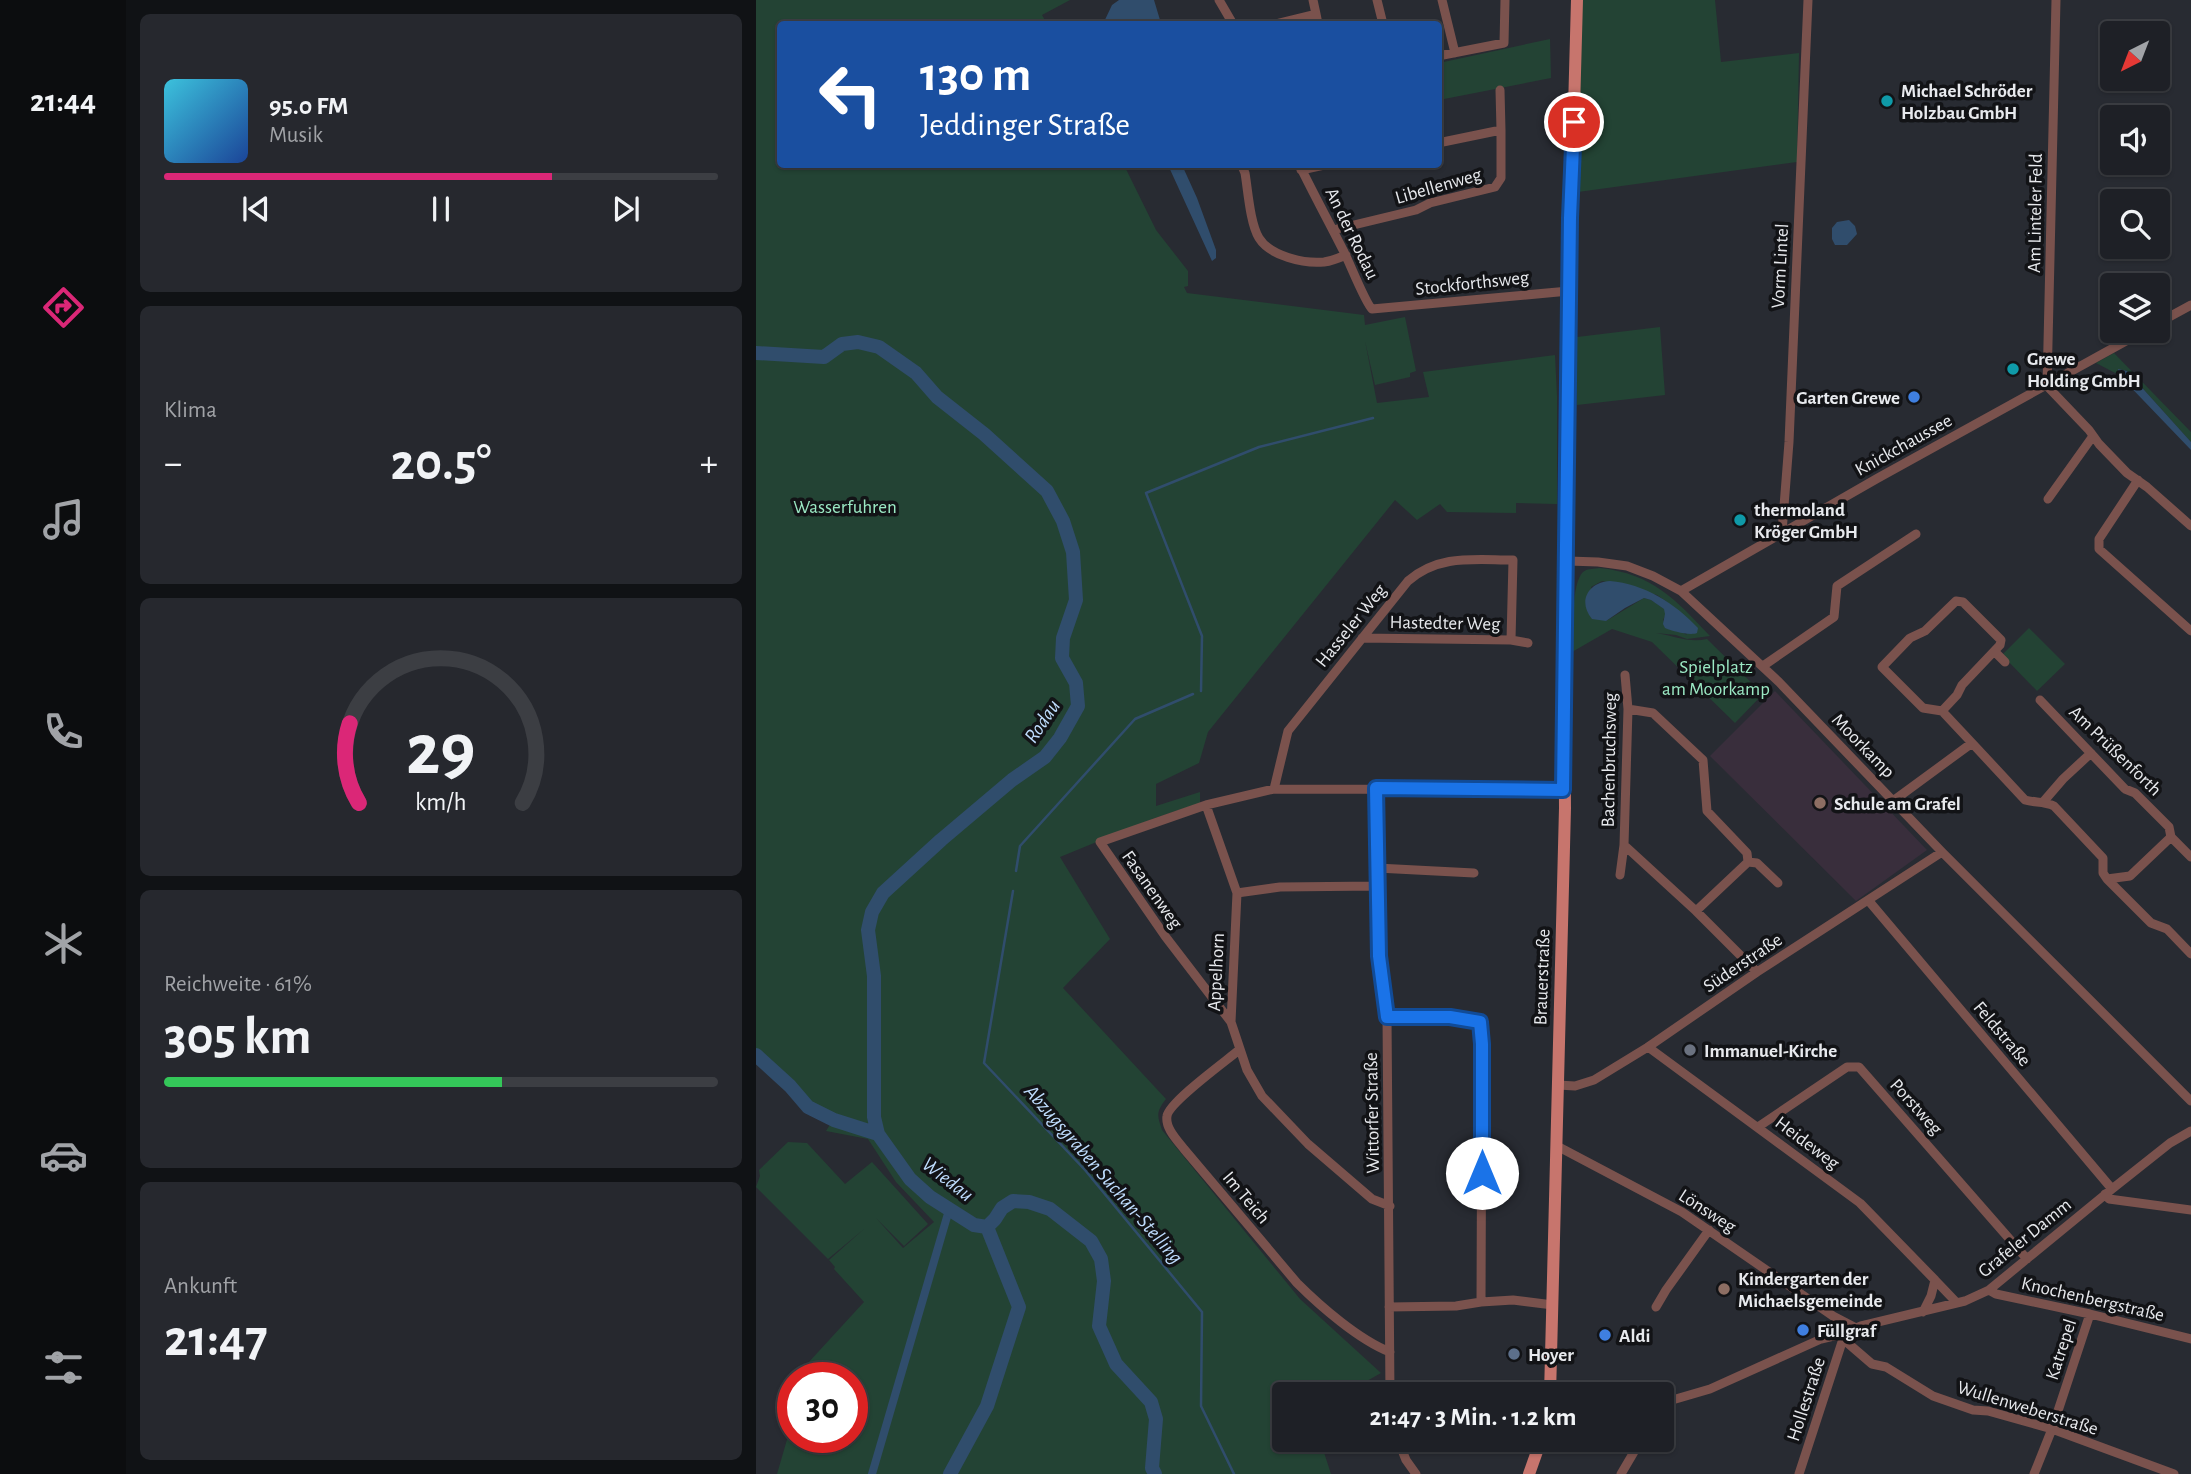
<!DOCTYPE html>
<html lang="de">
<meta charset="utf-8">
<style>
:root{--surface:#1e2026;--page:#26282e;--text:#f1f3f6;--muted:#a1a3a7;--line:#3c3e43;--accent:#db2777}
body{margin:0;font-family:"Alegreya Sans",sans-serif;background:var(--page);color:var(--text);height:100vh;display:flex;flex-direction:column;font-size:26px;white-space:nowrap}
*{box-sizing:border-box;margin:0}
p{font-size:23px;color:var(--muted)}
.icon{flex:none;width:38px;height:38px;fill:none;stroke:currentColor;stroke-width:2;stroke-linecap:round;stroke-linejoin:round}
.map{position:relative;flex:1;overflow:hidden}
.sheet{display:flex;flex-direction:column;gap:14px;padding:14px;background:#101215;width:630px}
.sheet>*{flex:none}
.banner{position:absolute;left:21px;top:21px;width:665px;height:147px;border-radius:7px;box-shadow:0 2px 5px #0004,0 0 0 2px var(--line);background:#1a4fa0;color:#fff;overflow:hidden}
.needle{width:46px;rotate:222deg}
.controls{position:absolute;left:1344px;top:21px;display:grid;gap:14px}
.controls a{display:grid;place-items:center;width:70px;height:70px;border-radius:7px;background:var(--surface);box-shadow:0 2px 5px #0004,0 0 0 2px var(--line);font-size:35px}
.speed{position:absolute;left:21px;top:1362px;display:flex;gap:14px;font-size:35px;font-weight:700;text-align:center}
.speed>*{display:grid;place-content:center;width:91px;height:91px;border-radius:50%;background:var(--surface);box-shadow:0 2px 5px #0004,0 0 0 2px var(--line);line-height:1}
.speed .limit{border:10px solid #d22;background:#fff;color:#111}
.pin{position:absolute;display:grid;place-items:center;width:60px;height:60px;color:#fff;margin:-30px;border:4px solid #fff;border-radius:50%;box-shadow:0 2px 7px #0007}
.me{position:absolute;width:77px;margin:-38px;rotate:0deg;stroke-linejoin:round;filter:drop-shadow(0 0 5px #0008)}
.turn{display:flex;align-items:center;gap:24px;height:147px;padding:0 28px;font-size:32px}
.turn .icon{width:91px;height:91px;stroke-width:2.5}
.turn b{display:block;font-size:49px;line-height:60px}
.big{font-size:52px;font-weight:700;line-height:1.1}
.sheet .widget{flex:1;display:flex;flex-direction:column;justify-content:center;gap:10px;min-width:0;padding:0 24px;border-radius:10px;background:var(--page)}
.sheet .dial{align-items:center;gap:0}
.dial svg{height:182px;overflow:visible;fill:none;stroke:var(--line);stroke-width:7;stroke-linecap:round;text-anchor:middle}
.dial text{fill:var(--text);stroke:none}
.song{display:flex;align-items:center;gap:21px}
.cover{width:84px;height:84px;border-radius:10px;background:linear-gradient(135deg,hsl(190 70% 55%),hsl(220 70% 35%))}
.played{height:7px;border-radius:4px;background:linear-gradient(90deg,var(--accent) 70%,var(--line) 70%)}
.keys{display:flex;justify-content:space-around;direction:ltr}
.heat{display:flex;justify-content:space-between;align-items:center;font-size:38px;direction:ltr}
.charge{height:10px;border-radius:5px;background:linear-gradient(90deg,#34c759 61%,var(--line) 0)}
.trip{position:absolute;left:516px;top:1382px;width:402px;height:70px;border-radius:7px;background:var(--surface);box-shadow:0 2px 5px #0004,0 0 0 2px var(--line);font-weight:700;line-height:70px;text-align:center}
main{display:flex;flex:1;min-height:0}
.tab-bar{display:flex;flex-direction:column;width:126px;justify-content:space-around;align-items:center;background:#0c0d0f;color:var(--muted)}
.tab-bar .icon{width:49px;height:49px}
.tab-bar .current{color:var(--accent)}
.tab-bar b{font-size:32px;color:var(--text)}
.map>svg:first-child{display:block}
</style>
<main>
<nav class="tab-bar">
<b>21:44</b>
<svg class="icon current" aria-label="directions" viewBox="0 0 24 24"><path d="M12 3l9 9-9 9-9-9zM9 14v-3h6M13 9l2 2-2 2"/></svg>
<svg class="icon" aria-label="music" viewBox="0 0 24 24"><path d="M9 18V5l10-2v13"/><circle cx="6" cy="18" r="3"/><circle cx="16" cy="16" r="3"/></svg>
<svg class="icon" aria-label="phone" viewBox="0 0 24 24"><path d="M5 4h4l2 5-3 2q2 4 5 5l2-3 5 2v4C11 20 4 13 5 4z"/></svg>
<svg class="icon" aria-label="climate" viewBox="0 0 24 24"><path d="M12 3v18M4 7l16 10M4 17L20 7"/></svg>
<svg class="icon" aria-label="car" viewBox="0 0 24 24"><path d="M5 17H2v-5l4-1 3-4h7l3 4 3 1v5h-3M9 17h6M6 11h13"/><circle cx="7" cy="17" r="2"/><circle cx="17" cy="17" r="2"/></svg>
<svg class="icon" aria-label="filters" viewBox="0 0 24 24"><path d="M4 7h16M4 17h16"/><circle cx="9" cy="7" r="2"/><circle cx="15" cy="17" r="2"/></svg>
</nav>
<section class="sheet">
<div class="widget">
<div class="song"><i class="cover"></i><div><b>95.0 FM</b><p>Musik</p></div></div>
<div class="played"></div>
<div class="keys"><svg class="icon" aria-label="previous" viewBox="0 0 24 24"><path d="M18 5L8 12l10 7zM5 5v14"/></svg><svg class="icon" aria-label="pause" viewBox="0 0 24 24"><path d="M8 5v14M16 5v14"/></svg><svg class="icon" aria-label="next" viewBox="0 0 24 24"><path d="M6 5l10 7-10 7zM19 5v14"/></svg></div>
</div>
<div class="widget"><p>Klima</p>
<div class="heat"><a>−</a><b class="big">20.5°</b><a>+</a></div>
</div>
<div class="widget dial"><svg viewBox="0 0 100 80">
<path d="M14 69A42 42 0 1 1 86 69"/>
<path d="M14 69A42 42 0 0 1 10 34" stroke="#db2777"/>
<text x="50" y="56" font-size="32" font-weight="700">29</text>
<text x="50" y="72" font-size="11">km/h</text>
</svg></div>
<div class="widget"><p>Reichweite · 61%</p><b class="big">305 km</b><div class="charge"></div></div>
<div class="widget"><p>Ankunft</p><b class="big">21:47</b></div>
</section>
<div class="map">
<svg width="1435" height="1474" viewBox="0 0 1435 1474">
<rect width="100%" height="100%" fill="#282b32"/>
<!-- education -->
<path fill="#392e3c" d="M1019,691L1171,850L1100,901L954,756Z"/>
<!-- green -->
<path fill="#234334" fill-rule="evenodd" d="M0,0H314L286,15L291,24H24V164L368,165L400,230L432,271V286L428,287L431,293L608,315L609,325L649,317L660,371L654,373V377L619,385L609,341L621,403L673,397L667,372L799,355L801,396V504L760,503V513L691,512L684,504L661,520L639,500L452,732L443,763L400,784V806L444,792V803L399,818L304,857L354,939L307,988L410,1099C400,1112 401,1115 406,1130L544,1299L625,1373L586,1395H528V1440H564L575,1474H21L37,1419V1437H96V1377H48L52,1363L108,1302L78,1269L79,1267L73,1260L108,1229L72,1259L0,1187L4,1176L3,1170L32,1142L51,1143L89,1184L116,1162L172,1224L148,1246L120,1218L147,1248L178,1222L140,1182L112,1139L70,1131L75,1123L49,1110L36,1094L0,1060Z
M821,0H959L965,62L1043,53L1041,162L822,192Z
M794,39L795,78L683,100V63Z
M904,327L909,395L821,405V337Z
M1358,353L1435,432V442L1371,371L1363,369V375L1340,363Z
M844,568C897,574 919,599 954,636L931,639L920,635L900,633C918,636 933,643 951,639L1007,694L979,723L896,642L856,629L816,652C817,635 815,583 827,572C832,568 838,569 844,568ZM846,581L901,595L911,602L931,635L923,630H914L907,620L910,614L909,609L895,600L888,598L850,621L835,587Z
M1273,628L1309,664L1281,691L1246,655Z"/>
<!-- water -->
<path fill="#304d6c" d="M363,0H398L404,20L399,24H347L356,5Z
M412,165H426L441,198L460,250V258L456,261Z
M1093,220L1099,226L1101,234L1091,245H1079L1076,239V228L1081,222Z
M1362,369L1371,371L1435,442V450L1363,375Z
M854,581C888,584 919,603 942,628L941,633C934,636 916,631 909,628L907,624L909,614L908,609L895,600L888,598L869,608L850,621L836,619C821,601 833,582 854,581Z"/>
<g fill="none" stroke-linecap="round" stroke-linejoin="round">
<!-- stream -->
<path stroke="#304d6c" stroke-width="2.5" d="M445,691L446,636L390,493L503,447L617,418
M260,871L264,846L379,719L437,694
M257,891L228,1063L329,1170L446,1312L445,1406L478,1474"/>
<!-- canal -->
<path stroke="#304d6c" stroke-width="8" d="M116,1474L193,1210"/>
<!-- river -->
<path stroke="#304d6c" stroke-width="14" d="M0,353L68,357L86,344L102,342L123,347L160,373L181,397L228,434L291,491L307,521L317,552L320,600L307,638L306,658L320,683L322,706L304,738L289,757L256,780L185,840L127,893L116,912L112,930L118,976V1117L122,1134
M0,1055L34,1086L52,1107L78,1120L122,1134L154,1179L174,1197L218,1225L231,1227L239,1219L246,1208L257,1201L273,1202L294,1209L335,1241L345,1259L348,1281L343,1326L360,1364L395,1402L400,1419L396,1468L399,1474
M194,1474L231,1406L263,1307L231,1227"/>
<!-- minor -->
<path stroke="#7a524d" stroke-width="9" d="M463,0L477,24
M557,0L560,14
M621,0L627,24
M686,0L699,53
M1300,0L1291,386L1333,430L1343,444L1371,473L1391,487L1435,526
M519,24L560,14L562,24
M682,56L748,43L749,0
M682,143L745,130L744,90
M485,164L489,173C492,191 494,223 503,238C514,256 548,264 568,262C575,261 583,258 590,255
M543,164C558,195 574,224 589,254C594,264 610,304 616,309L813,291
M545,170L573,164
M577,230L660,210L674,203L739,187L745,178V130
M1402,323L1435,305
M1382,480L1343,539V549L1435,631
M1292,499L1337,436
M1026,532L1033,442L1052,0
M812,561L842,562L871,566L897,576L925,591L1023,682L1186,852L1435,1101
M925,591L1122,478L1388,331
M606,638L755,640L772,643
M1239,652L1249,662
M1007,666L1078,617L1081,586L1160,534
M869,675L872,709L868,845L940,911L1001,972
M1284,700L1369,789L1379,793L1413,827L1415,837L1435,857
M872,709L897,713L947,760L951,811L991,853L992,862L1001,863L1022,883
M1186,711L1167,708L1126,667L1154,638L1169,631L1200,601L1207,602L1245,640L1244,645L1206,685L1201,695L1186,711L1216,743
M620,788L623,956L631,1017L634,1395
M518,789L532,731L652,581C683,554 718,560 757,560L755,640
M1137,801L1216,743L1269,800C1279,803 1288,801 1298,806L1347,858V873L1351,879L1395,923L1411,929L1435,954
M1288,801L1307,779L1335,753
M450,805L481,893L475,1022L491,1070L506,1096L552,1144L616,1199L634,1206
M621,868L718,873
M864,875L868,845
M1351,879L1374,876L1415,837
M481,893L524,887L621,886
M1112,900L1356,1189
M940,911L992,862
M631,1017H694L724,1022L726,1044L725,1302L757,1300L797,1305
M475,1022L409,936L344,842L450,805L518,789L807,790
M892,1047L1104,1203L1179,1280L1175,1296L1167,1312
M483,1050C470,1061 413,1102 411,1116C409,1128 421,1140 428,1149L541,1283C564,1306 603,1340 634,1352
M802,1085L819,1086L838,1080L892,1047L1001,972L1186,852
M1002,1127L1091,1067H1103L1271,1259
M801,1146L926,1212L1077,1316L1100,1328
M1349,1194L1353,1199L1435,1210
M1179,1280L1201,1303
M1233,1290L1240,1294L1334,1314L1435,1339
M633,1307L700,1306L725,1302
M900,1307L910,1290L953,1230
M1087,1339L1116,1364L1130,1367L1177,1396L1217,1410L1232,1411L1296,1429L1418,1474
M906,1403L954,1389L1065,1339L1086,1334L1105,1326L1209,1301L1233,1290L1356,1189L1414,1143L1435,1131
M642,1440L650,1460L660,1474
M865,1474L885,1440
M1043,1474L1087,1339V1336
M1278,1474L1296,1429L1334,1314"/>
<!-- major -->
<path stroke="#c7756d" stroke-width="12" d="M794,1395L809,808L808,653L812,561L813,291L821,0
M773,1474L785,1440"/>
</g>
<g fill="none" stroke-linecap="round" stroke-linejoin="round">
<!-- route casing -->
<g stroke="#114b97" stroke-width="18">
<path id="route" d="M726,1173V1044L724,1022L694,1017H631L623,956L620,788L807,790L814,218L818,122"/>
</g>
<!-- route -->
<use href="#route" stroke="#1a73e8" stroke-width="12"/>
</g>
<!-- markers -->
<g fill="#0f9aa8" stroke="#121316" stroke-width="2.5">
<circle cx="1131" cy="101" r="7"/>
<circle cx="1257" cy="369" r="7"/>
<circle cx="984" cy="520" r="7"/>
</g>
<g fill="#3f7fe0" stroke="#121316" stroke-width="2.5">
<circle cx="1158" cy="397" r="7"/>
<circle cx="1047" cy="1330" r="7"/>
<circle cx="849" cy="1335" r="7"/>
</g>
<g fill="#8d6e63" stroke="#121316" stroke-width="2.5">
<circle cx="1064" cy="803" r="7"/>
<circle cx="968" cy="1289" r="7"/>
</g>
<circle fill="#6b7280" stroke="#121316" stroke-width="2.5" cx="934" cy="1050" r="7"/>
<circle fill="#5c6f8a" stroke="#121316" stroke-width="2.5" cx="758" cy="1354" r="7"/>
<g text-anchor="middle" stroke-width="7" stroke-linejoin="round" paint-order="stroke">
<!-- poi labels -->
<g font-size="19" font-weight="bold" fill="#e7e9ed" stroke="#121316" text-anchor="start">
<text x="1145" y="97">Michael Schröder<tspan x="1145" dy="22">Holzbau GmbH</tspan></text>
<text x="1271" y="365">Grewe<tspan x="1271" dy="22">Holding GmbH</tspan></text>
<text x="1144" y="404" text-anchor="end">Garten Grewe</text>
<text x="998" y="516">thermoland<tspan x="998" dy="22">Kröger GmbH</tspan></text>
<text x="1078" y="810">Schule am Grafel</text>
<text x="948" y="1057">Immanuel-Kirche</text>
<text x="982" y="1285">Kindergarten der<tspan x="982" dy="22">Michaelsgemeinde</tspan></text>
<text x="1061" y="1337">Füllgraf</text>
<text x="863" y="1342">Aldi</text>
<text x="772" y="1361">Hoyer</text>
</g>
<!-- street labels -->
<g font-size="19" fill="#e7e9ed" stroke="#121316">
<text transform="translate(682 185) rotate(-16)" y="7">Libellenweg</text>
<text transform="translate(1278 213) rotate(-89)" y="7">Am Linteler Feld</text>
<text transform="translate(597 233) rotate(64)" y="7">An der Rodau</text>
<text transform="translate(1023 266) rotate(-87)" y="7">Vorm Lintel</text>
<text transform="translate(716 282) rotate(-6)" y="7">Stockforthsweg</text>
<text transform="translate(1147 444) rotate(-29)" y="7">Knickchaussee</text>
<text transform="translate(689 622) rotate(1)" y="7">Hastedter Weg</text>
<text transform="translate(594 625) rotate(-51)" y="7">Hasseler Weg</text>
<text transform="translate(1108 745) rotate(46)" y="7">Moorkamp</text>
<text transform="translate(1360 750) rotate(44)" y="7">Am Prüßenforth</text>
<text transform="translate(852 760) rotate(-89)" y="7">Bachenbruchsweg</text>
<text transform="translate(397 889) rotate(55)" y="7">Fasanenweg</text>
<text transform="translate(986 962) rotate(-34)" y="7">Süderstraße</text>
<text transform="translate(459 972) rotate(-87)" y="7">Appelhorn</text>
<text transform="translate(785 977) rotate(-88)" y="7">Brauerstraße</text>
<text transform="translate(1247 1033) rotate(50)" y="7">Feldstraße</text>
<text transform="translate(1161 1106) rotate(48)" y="7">Porstweg</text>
<text transform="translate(615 1113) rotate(-91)" y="7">Wittorfer Straße</text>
<text transform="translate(1052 1142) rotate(37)" y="7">Heideweg</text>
<text transform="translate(491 1197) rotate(50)" y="7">Im Teich</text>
<text transform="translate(952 1210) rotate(33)" y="7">Lönsweg</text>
<text transform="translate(1268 1237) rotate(-39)" y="7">Grafeler Damm</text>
<text transform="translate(1337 1298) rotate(13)" y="7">Knochenbergstraße</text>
<text transform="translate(1304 1349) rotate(-72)" y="7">Katrepel</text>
<text transform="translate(1049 1399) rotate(-72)" y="7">Hollestraße</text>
<text transform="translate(1272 1407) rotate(17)" y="7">Wullenweberstraße</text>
</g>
<!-- park labels -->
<g font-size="19" fill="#9be9c4" stroke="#121316">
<text x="89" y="513">Wasserfuhren</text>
<text x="960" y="673">Spielplatz<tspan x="960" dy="22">am Moorkamp</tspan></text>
</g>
<!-- water labels -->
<g font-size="21" font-style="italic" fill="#bedcfd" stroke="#121316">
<text transform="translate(286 721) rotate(-56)" y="7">Rodau</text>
<text transform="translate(348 1174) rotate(49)" y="7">Abzugsgraben Suchan-Stelling</text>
<text transform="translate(192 1179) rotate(38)" y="7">Wiedau</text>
</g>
</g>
</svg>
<div class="controls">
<a><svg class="needle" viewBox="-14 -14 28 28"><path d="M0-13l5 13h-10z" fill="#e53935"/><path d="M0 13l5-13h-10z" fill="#a1a3a7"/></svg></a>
<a><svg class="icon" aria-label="sound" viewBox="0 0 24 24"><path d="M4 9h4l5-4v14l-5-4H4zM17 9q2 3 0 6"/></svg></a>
<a><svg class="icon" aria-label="search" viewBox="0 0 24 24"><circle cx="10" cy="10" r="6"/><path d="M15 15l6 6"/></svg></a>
<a><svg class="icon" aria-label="layers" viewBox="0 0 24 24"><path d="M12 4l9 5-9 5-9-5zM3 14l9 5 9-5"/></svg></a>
</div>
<div class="speed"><div class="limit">30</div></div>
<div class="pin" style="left:818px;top:122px;background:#d93025"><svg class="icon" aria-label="arrive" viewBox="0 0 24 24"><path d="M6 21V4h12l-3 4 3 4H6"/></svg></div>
<svg class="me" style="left:726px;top:1173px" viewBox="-20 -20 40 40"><circle r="19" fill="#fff"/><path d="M0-13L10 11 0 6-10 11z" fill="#1a73e8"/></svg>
<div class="trip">21:47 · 3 Min. · 1.2 km</div>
<div class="banner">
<div class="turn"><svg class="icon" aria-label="left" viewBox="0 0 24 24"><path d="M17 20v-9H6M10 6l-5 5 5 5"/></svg><div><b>130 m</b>Jeddinger Straße</div></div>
</div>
</div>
</main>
